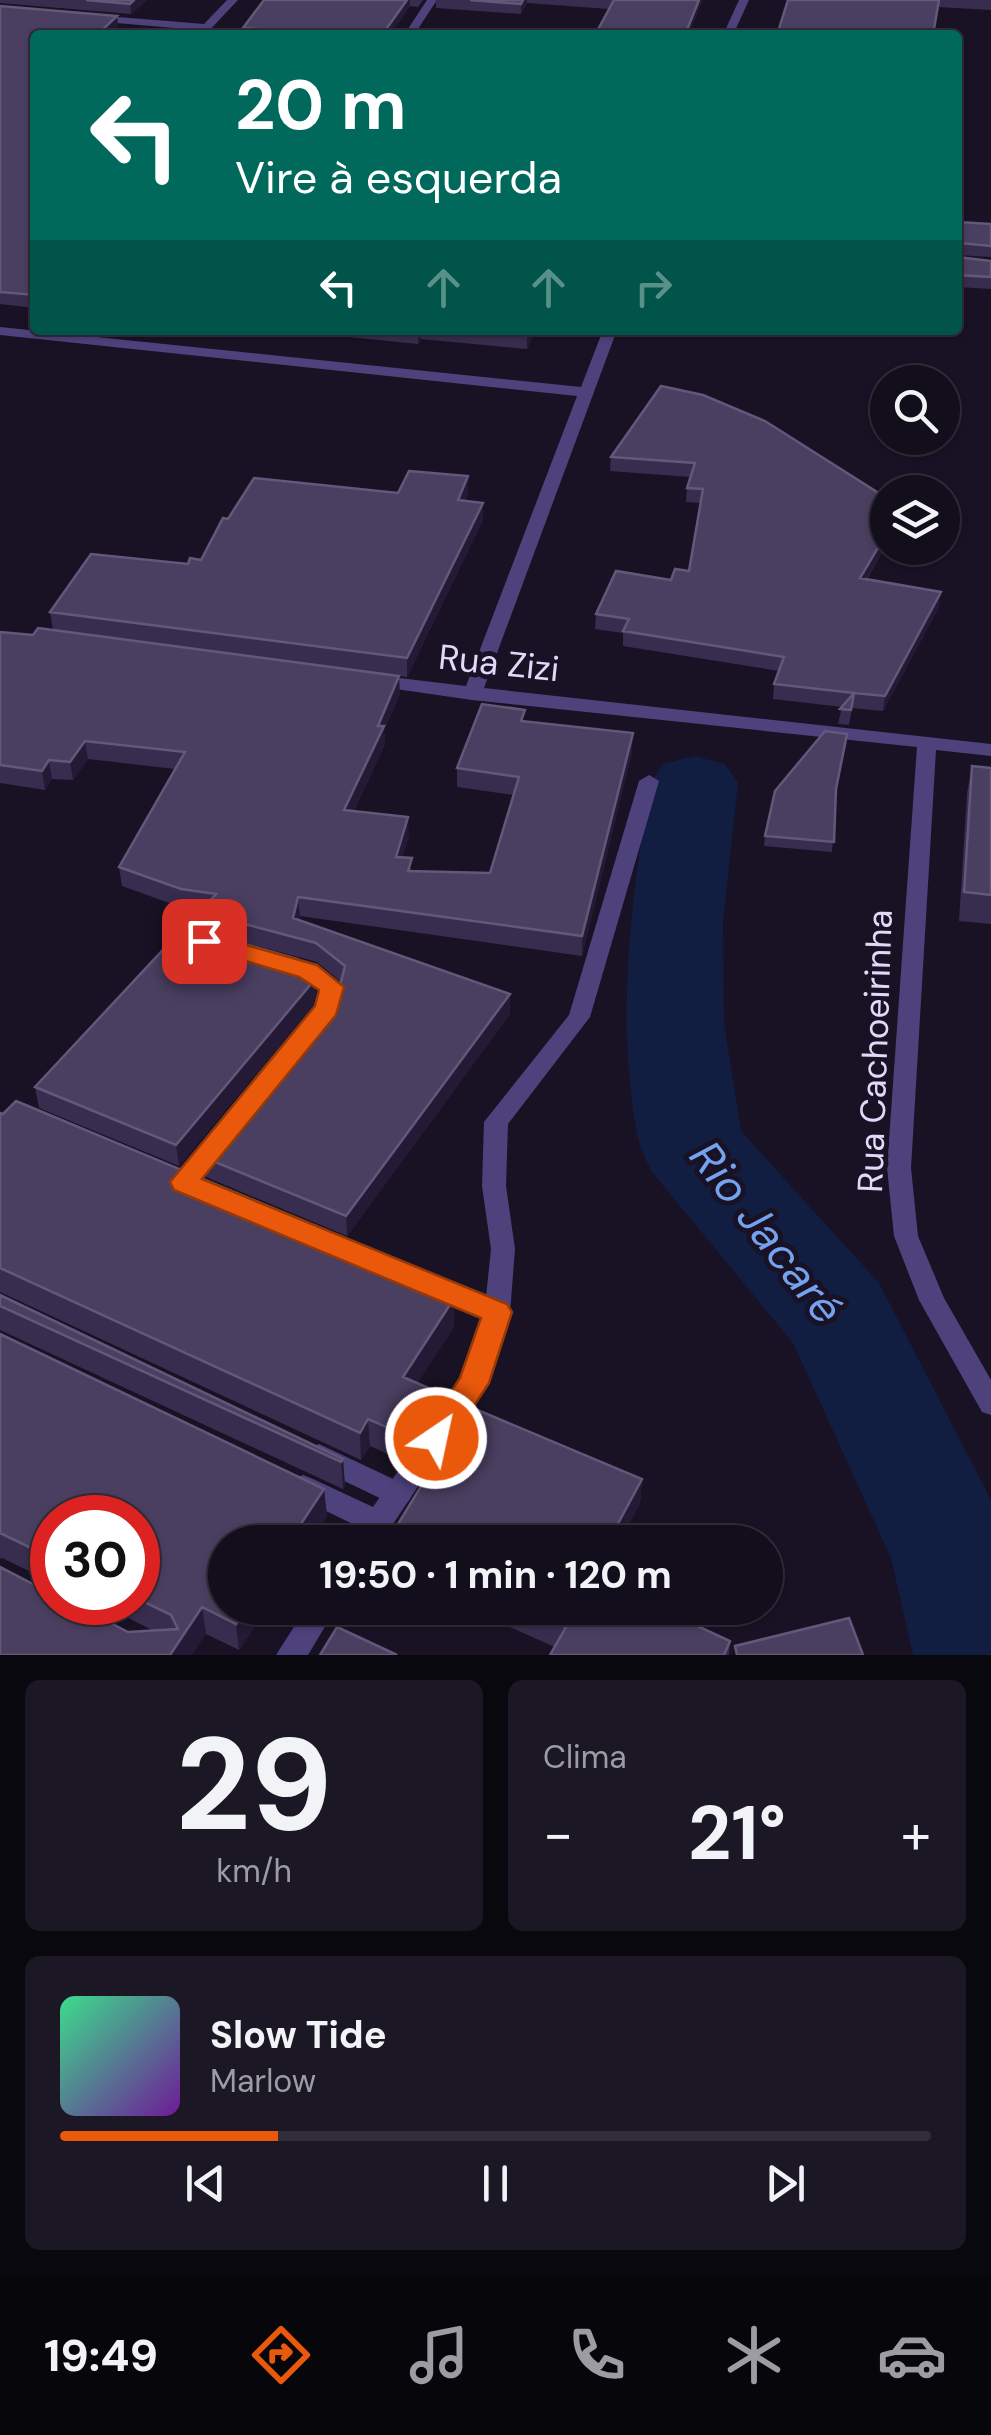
<!DOCTYPE html>
<html lang="pt">
<meta charset="utf-8">
<style>
:root{--surface:#120e1b;--page:#1b1724;--text:#f1f3f6;--muted:#9c9ca3;--line:#312e3a;--accent:#ea580c}
body{margin:0;font-family:"DM Sans",sans-serif;background:var(--page);color:var(--text);height:100vh;display:flex;flex-direction:column;font-size:38px;white-space:nowrap}
*{box-sizing:border-box;margin:0}
p{font-size:32px;color:var(--muted)}
.icon{flex:none;width:55px;height:55px;fill:none;stroke:currentColor;stroke-width:2;stroke-linecap:round;stroke-linejoin:round}
.map{position:relative;height:1655px;overflow:hidden}
.sheet{display:flex;flex-direction:column;gap:25px;padding:25px;background:#0a080f;flex:1}
.sheet>*{flex:none}
.guide{position:absolute;left:30px;top:30px;width:932px;height:305px;border-radius:10px;box-shadow:0 2px 8px #0004,0 0 0 2px var(--line);background:#00695c;color:#fff;overflow:hidden}
.fabs{position:absolute;left:870px;top:365px;display:grid;gap:20px}
.fabs a{display:grid;place-items:center;width:90px;height:90px;border-radius:50%;background:var(--surface);box-shadow:0 2px 8px #0004,0 0 0 2px var(--line);font-size:50px}
.speed{position:absolute;left:30px;top:1495px;display:flex;gap:20px;font-size:50px;font-weight:700;text-align:center}
.speed>*{display:grid;place-content:center;width:130px;height:130px;border-radius:50%;background:var(--surface);box-shadow:0 2px 8px #0004,0 0 0 2px var(--line);line-height:1}
.speed .limit{border:15px solid #d22;background:#fff;color:#111}
.pin{position:absolute;display:grid;place-items:center;width:85px;height:85px;color:#fff;margin:-42px;border-radius:20px;box-shadow:0 5px 15px #0006}
.me{position:absolute;width:110px;margin:-55px;rotate:34deg;stroke-linejoin:round;filter:drop-shadow(0 0 8px #0008)}
.turn{display:flex;align-items:center;gap:35px;height:210px;padding:0 40px;font-size:45px}
.turn .icon{width:130px;height:130px;stroke-width:2.5}
.turn b{display:block;font-size:70px;line-height:85px}
.lanes{display:flex;align-items:center;height:95px;padding:0 40px;background:#0003;justify-content:center;gap:50px;direction:ltr}
.lanes .off{opacity:.35}
.big{font-size:75px;font-weight:700;line-height:1.1}
.sheet .tile{flex:1;display:flex;flex-direction:column;justify-content:center;gap:15px;min-width:0;padding:0 35px;border-radius:15px;background:var(--page)}
.sheet .dial{align-items:center;gap:0}
.dial b{font-size:130px;line-height:1}
.song{display:flex;align-items:center;gap:30px}
.cover{width:120px;height:120px;border-radius:15px;background:linear-gradient(135deg,hsl(150 70% 55%),hsl(280 70% 35%))}
.played{height:10px;border-radius:5px;background:linear-gradient(90deg,var(--accent) 25%,var(--line) 25%)}
.keys{display:flex;justify-content:space-around;direction:ltr}
.heat{display:flex;justify-content:space-between;align-items:center;font-size:55px;direction:ltr}
.sheet .tiles{flex:1;display:grid;gap:25px;grid-template-columns:1fr 1fr}
.tile:last-child{grid-column:span 2}
.trip{position:absolute;left:208px;top:1525px;width:575px;height:100px;border-radius:50px;background:var(--surface);box-shadow:0 2px 8px #0004,0 0 0 2px var(--line);font-weight:700;line-height:100px;text-align:center}
.tab-bar{display:flex;height:160px;justify-content:space-around;align-items:center;background:#07060b;color:var(--muted)}
.tab-bar .icon{width:70px;height:70px}
.tab-bar .active{color:var(--accent)}
.tab-bar b{font-size:45px;color:var(--text)}
.map>svg:first-child{display:block}
</style>
<div class="map">
<svg width="991" height="1655" viewBox="0 0 991 1655">
<rect width="100%" height="100%" fill="#181224"/>
<g fill="none" stroke-linecap="round" stroke-linejoin="round">
<!-- river -->
<path fill="#121d42" fill-rule="evenodd" d="M694,756L725,764L738,783L723,922L724,1022L741,1131L879,1283L991,1500V1655H913L891,1558L793,1343L652,1172C635,1140 634,1119 630,1083C620,981 634,884 650,783L663,764Z"/>
<!-- lane -->
<path fill="#4e427d" fill-rule="evenodd" d="M292,959L316,966L343,987C339,1006 329,1038 304,1032L301,1026L317,1007L320,990L300,976L284,971L281,966L284,961Z
M221,1128L229,1131L233,1137L229,1143L192,1188L184,1191L176,1188L172,1182L176,1176L213,1131Z
M319,1444L408,1486L412,1494L408,1502L398,1506L388,1502L309,1464L305,1456L309,1448Z"/>
<!-- street -->
<path fill="#4e427d" fill-rule="evenodd" d="M227,0H238L205,35H195L198,30L93,21L88,18L93,15L204,24Z
M427,0H437L414,35H404Z
M739,0H749L733,35H723Z
M0,327L581,387L603,330H617L484,688L991,744V756L936,750L911,1168L918,1236L944,1298L991,1380V1415L982,1412L919,1300L894,1236L887,1168L917,747L472,700L368,685L365,681L374,675L466,686L577,396L0,335Z
M649,775L659,781L590,1017L508,1124L506,1186L515,1249L510,1313L487,1383L381,1542H351L359,1527L293,1495L289,1487L293,1479L303,1475L313,1479L373,1507L462,1379L483,1318L297,1240L294,1233L297,1226L306,1223L315,1226L486,1297L491,1249L482,1186L484,1122L569,1015L639,781Z
M306,1608H336L308,1655H276Z"/>
</g>
<!-- wall -->
<path fill="#392d4f" d="M0,0H147L131,14L0,3Z
M264,0H423L418,7L410,6L390,35H243V28Z
M436,0H702L689,35L609,9L527,3L521,14L436,8Z
M788,0H991V10L938,7Z
M0,6L117,16L118,27L109,35H35V308L0,304Z
M958,222L991,224V257L958,255Z
M958,257L991,261V289L958,287Z
M279,330H536L527,349L421,339L418,344Z
M661,386L888,499V522L878,524L883,551L867,579L939,607L883,711L852,708L849,725L838,724L842,707L773,699L774,684L779,671L623,646V633L595,629L596,614L689,571L701,503L686,502L687,488L690,477L610,471L611,457Z
M398,493L468,494L465,501L483,503V520L407,677L197,649L400,694L384,730L385,744L354,811L409,836L402,858L413,871L490,873L514,795L457,787V768L525,722L632,752L582,956L300,916L299,920L510,1014L347,1236L206,1177L203,1157L337,997L341,982L317,962L202,931L201,911L183,908L122,886L119,867L175,769L88,759L73,780L52,779L45,790L0,783V632L33,635L53,630L50,612L201,560L228,519Z
M972,766L991,768V924L959,921L967,793Z
M836,794L832,852L764,846L765,836Z
M193,929L316,992L313,1005L179,1166L39,1108L35,1087Z
M0,1113L453,1300L454,1327L417,1383L431,1389L432,1416L401,1460L370,1446L361,1460L0,1292Z
M0,1295L343,1459L345,1486L343,1489L0,1330Z
M0,1334L324,1489L327,1516L309,1542H225L267,1608L239,1650L206,1634L128,1632L154,1631L97,1602H138V1518H52V1584V1582L2,1558L0,1559Z
M431,1447L642,1479L640,1504L432,1468Z
M467,1608H659L730,1641L729,1655H550L555,1647Z"/>
<!-- shaded-wall -->
<path fill="#241a36" d="M134,0H147L131,14L130,4Z
M407,0H410V6L390,35H382Z
M523,0H527V3L521,14V4Z
M699,0H702L689,35H685Z
M117,16L118,27L109,35H97Z
M418,330H421V339L418,344Z
M530,330H536L527,349V336Z
M468,476V494L458,518V500Z
M483,503V520L407,677V658Z
M888,508V522L869,526L871,512Z
M885,536L883,551L858,592L860,578Z
M941,592L939,607L883,711L885,696Z
M399,676L400,694L384,730L385,744L346,829L344,810Z
M633,733L632,752L582,956V936Z
M85,741L88,759L73,780L70,762Z
M49,760L52,779L45,790L42,771Z
M408,817L409,836L397,876L396,857Z
M298,897L300,916L294,937L293,918Z
M314,971L316,992L313,1005L179,1166L176,1145Z
M510,994V1014L347,1236L346,1216Z
M328,1231L330,1258L318,1245Z
M453,1300L454,1327L404,1404L403,1377Z
M431,1389L432,1416L401,1460L400,1433Z
M368,1419L370,1446L361,1460L360,1433Z
M343,1459L345,1486L343,1489L341,1462Z
M642,1479L640,1504L620,1542H608Z
M324,1489L327,1516L309,1542H289Z
M202,1607L206,1634L192,1655H170Z
M246,1608H267L239,1650L236,1624Z"/>
<!-- building -->
<path fill="#4b3f61" stroke="#635879" stroke-width="2.5" d="M86,0H134L130,4Z
M264,0H407L382,35H269L274,30L243,28Z
M470,0H523L521,4Z
M614,0H699L685,35H595Z
M788,0H939L933,35H777Z
M0,6L117,16L97,35H35V295L0,292Z
M958,222L991,224V246L960,243L958,245Z
M958,257L991,261V277L958,275Z
M463,330H530L527,336Z
M661,386L703,395L765,421L888,499V508L871,512L885,536L860,578L941,592L885,696L854,693L851,710L840,709L854,693L774,684L784,657L623,631L629,619L596,614L616,571L671,580L675,569L689,571L703,489L687,488L695,463L611,457Z
M409,471L468,476L458,500L483,503L407,658L50,612L91,554L188,564L190,558L201,560L223,518L228,519L254,478L398,493Z
M38,628L399,676L378,726H384L344,810L408,817L396,857L412,858L408,871L490,873L519,777L457,768L482,704L525,710L521,721L633,733L582,936L298,897L293,918L510,994L346,1216L203,1157L337,997L345,966L316,943L200,912L216,894L181,889L119,867L185,752L85,741L70,762L49,760L42,771L0,765V632L33,635Z
M825,731L847,734L836,789L834,842L765,836L775,791Z
M972,766L991,768V895L964,892Z
M188,923L193,929L297,959L314,971L311,984L176,1145L35,1087Z
M16,1101L328,1231L318,1245L453,1300L403,1377L431,1389L400,1433L368,1419L360,1433L0,1268V1113L3,1114Z
M0,1295L343,1459L341,1462L0,1306Z
M0,1334L324,1489L289,1542H225V1608H246L236,1624L202,1607L170,1655H0V1567L52,1594V1602H70L128,1632L178,1629L171,1615L138,1599V1518H52V1572H50L48,1556L0,1533Z
M461,1403L642,1479L608,1542H387L442,1452L431,1447Z
M523,1608H659L730,1641L724,1655H550L566,1627Z
M849,1618L863,1655H737L735,1646Z
M337,1627L397,1655H320Z"/>
<!-- route -->
<path fill="#ea580c" stroke="#983908" stroke-width="2.5" d="M204,933L317,965L344,987L336,1015L202,1179L507,1304L512,1312L489,1383L447,1447L436,1451L425,1447L421,1438L460,1378L481,1318L174,1190L170,1182L315,1006L319,990L299,977L196,946L192,941L196,935Z"/>
<g text-anchor="middle" stroke-width="10" stroke-linejoin="round" paint-order="stroke">
<!-- street labels -->
<g font-size="35" fill="#e2d9fa" stroke="#181224">
<text transform="translate(499 663) rotate(6)" y="12">Rua Zizi</text>
<text transform="translate(875 1051) rotate(-88)" y="12">Rua Cachoeirinha</text>
</g>
<!-- near-water labels -->
<g font-size="45" font-style="italic" fill="#74a2ee" stroke="#181224">
<text transform="translate(767 1232) rotate(52)" y="16">Rio Jacaré</text>
</g>
</g>
</svg>
<div class="fabs">
<a><svg class="icon" aria-label="search" viewBox="0 0 24 24"><circle cx="10" cy="10" r="6"/><path d="M15 15l6 6"/></svg></a>
<a><svg class="icon" aria-label="layers" viewBox="0 0 24 24"><path d="M12 4l9 5-9 5-9-5zM3 14l9 5 9-5"/></svg></a>
</div>
<div class="speed"><div class="limit">30</div></div>
<div class="pin" style="left:204px;top:941px;background:#d93025"><svg class="icon" aria-label="arrive" viewBox="0 0 24 24"><path d="M6 21V4h12l-3 4 3 4H6"/></svg></div>
<svg class="me" style="left:436px;top:1438px" viewBox="-20 -20 40 40"><circle r="17" fill="#ea580c" stroke="#fff" stroke-width="3"/><path d="M0-11L8 9 0 5-8 9z" fill="#fff"/></svg>
<div class="trip">19:50 · 1 min · 120 m</div>
<div class="guide">
<div class="turn"><svg class="icon" aria-label="left" viewBox="0 0 24 24"><path d="M17 20v-9H6M10 6l-5 5 5 5"/></svg><div><b>20 m</b>Vire à esquerda</div></div>
<div class="lanes"><svg class="icon" aria-label="left" viewBox="0 0 24 24"><path d="M17 20v-9H6M10 6l-5 5 5 5"/></svg><svg class="icon off" aria-label="ahead" viewBox="0 0 24 24"><path d="M12 20V5M6 11l6-6 6 6"/></svg><svg class="icon off" aria-label="ahead" viewBox="0 0 24 24"><path d="M12 20V5M6 11l6-6 6 6"/></svg><svg class="icon off" aria-label="right" viewBox="0 0 24 24"><path d="M7 20v-9h11M14 6l5 5-5 5"/></svg></div>
</div>
</div>
<section class="sheet">
<div class="tiles">
<div class="tile dial"><b>29</b><p>km/h</p></div>
<div class="tile"><p>Clima</p>
<div class="heat"><a>−</a><b class="big">21°</b><a>+</a></div>
</div>
<div class="tile">
<div class="song"><i class="cover"></i><div><b>Slow Tide</b><p>Marlow</p></div></div>
<div class="played"></div>
<div class="keys"><svg class="icon" aria-label="previous" viewBox="0 0 24 24"><path d="M18 5L8 12l10 7zM5 5v14"/></svg><svg class="icon" aria-label="pause" viewBox="0 0 24 24"><path d="M8 5v14M16 5v14"/></svg><svg class="icon" aria-label="next" viewBox="0 0 24 24"><path d="M6 5l10 7-10 7zM19 5v14"/></svg></div>
</div>
</div>
</section>
<nav class="tab-bar">
<b>19:49</b>
<svg class="icon active" aria-label="directions" viewBox="0 0 24 24"><path d="M12 3l9 9-9 9-9-9zM9 14v-3h6M13 9l2 2-2 2"/></svg>
<svg class="icon" aria-label="music" viewBox="0 0 24 24"><path d="M9 18V5l10-2v13"/><circle cx="6" cy="18" r="3"/><circle cx="16" cy="16" r="3"/></svg>
<svg class="icon" aria-label="phone" viewBox="0 0 24 24"><path d="M5 4h4l2 5-3 2q2 4 5 5l2-3 5 2v4C11 20 4 13 5 4z"/></svg>
<svg class="icon" aria-label="climate" viewBox="0 0 24 24"><path d="M12 3v18M4 7l16 10M4 17L20 7"/></svg>
<svg class="icon" aria-label="car" viewBox="0 0 24 24"><path d="M5 17H2v-5l4-1 3-4h7l3 4 3 1v5h-3M9 17h6M6 11h13"/><circle cx="7" cy="17" r="2"/><circle cx="17" cy="17" r="2"/></svg>
</nav>
